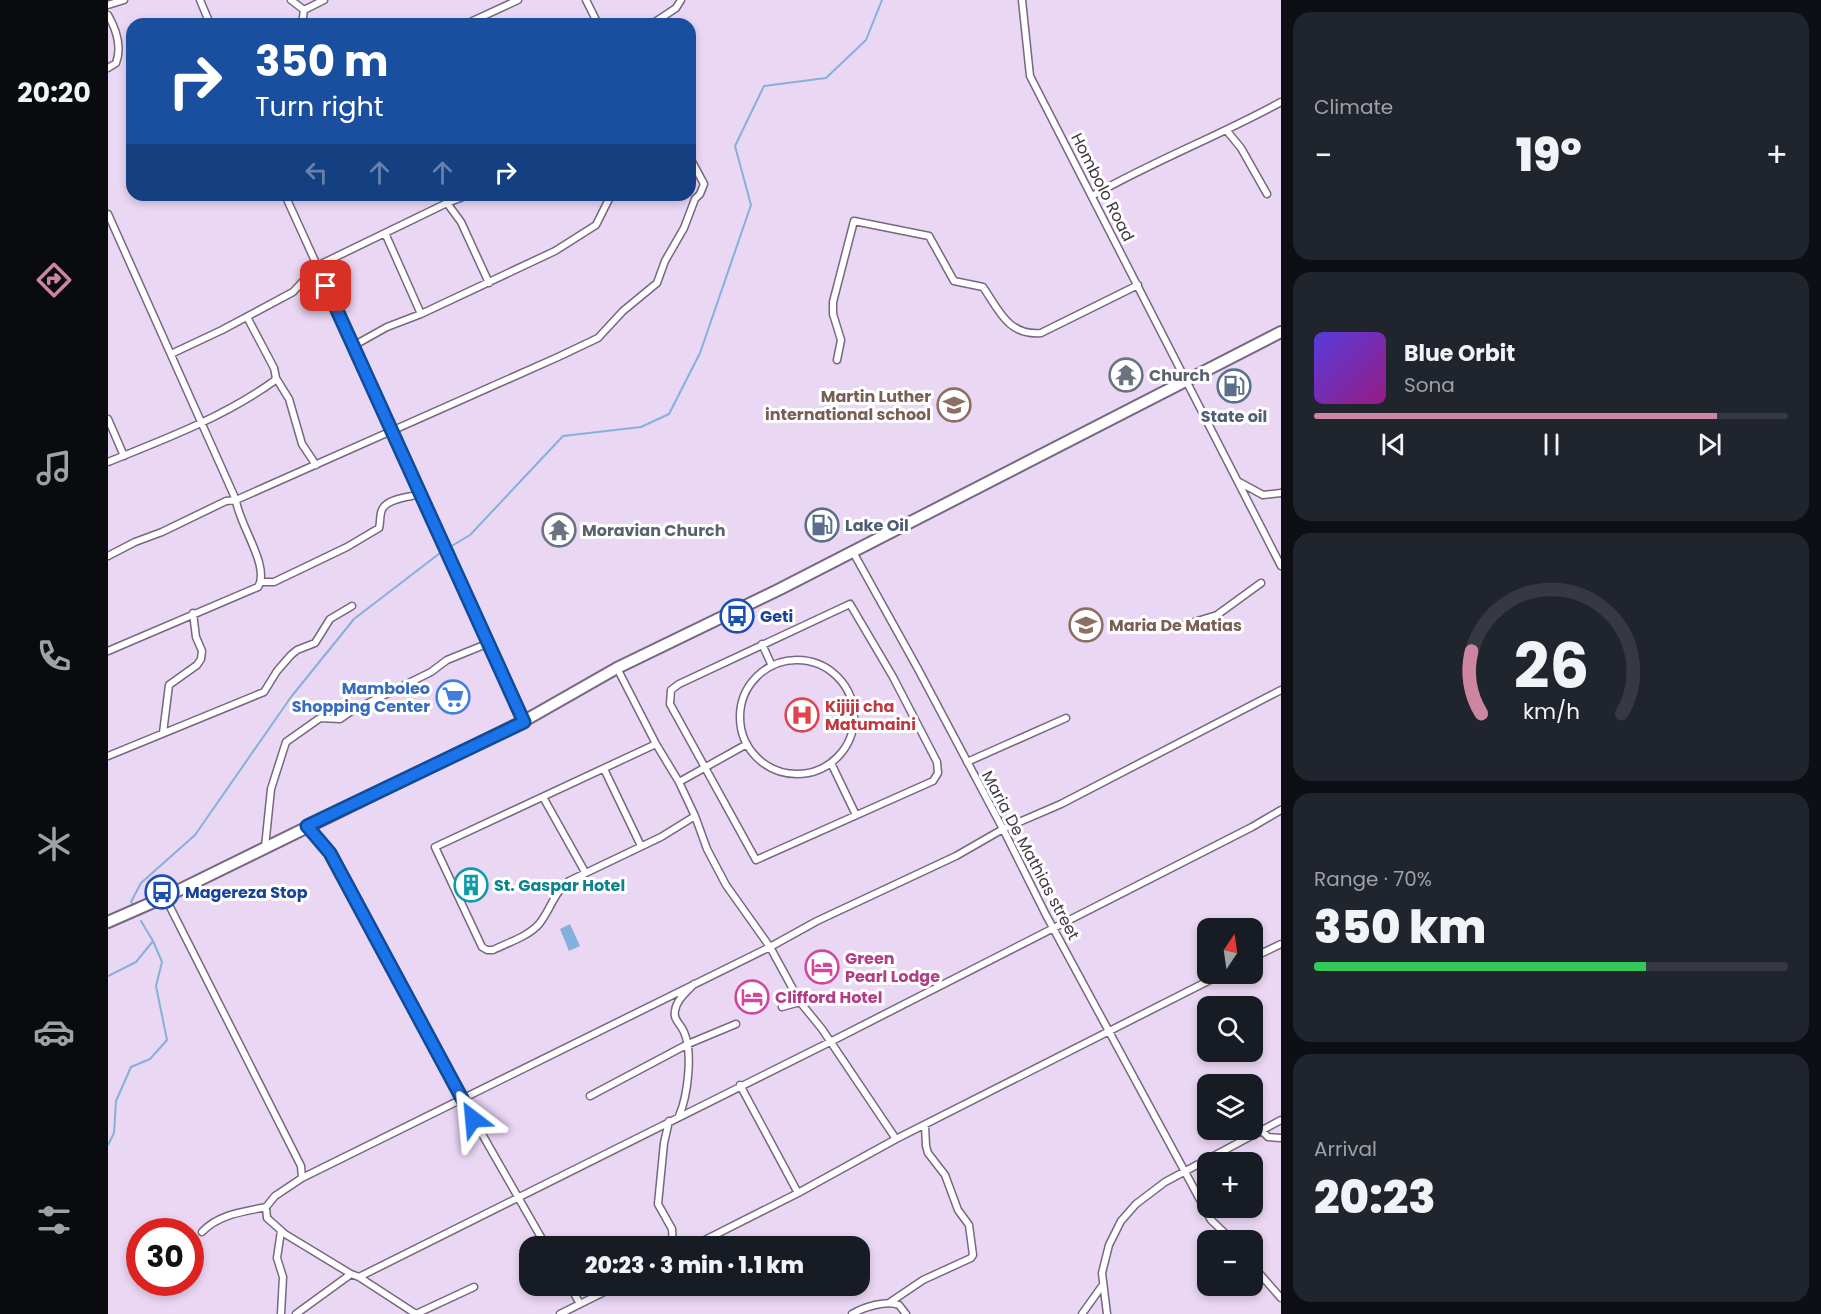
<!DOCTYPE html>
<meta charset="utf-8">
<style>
:root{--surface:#171b24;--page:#20242c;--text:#f1f3f6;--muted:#9ea1a6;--line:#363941;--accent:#cd86a2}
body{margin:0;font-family:Poppins,sans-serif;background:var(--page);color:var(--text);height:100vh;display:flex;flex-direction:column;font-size:22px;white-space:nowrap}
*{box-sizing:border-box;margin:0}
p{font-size:20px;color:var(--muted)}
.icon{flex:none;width:33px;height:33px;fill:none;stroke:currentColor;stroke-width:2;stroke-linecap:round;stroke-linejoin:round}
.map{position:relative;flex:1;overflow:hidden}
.panel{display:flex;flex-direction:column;gap:12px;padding:12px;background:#0d0f14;width:540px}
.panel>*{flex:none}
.top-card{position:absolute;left:18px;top:18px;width:570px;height:183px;border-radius:18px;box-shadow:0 3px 9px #0003;background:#1a4fa0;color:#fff;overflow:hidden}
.needle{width:39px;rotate:13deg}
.controls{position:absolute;left:1089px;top:918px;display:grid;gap:12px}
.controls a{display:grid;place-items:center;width:66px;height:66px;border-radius:12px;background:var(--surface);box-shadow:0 3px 9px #0003;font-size:30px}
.speed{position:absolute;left:18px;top:1218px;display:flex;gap:12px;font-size:30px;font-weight:700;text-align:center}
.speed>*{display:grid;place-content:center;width:78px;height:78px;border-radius:50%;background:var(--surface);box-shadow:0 3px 9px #0003;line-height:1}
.speed .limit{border:9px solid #d22;background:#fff;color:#111}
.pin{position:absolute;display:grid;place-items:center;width:51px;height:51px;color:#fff;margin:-26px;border-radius:12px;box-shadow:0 3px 9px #0006}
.me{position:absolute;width:66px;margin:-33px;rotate:331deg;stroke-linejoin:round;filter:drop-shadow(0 0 4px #0008)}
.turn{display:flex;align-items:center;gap:21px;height:126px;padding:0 30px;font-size:27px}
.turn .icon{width:78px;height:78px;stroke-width:2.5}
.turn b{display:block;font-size:42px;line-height:51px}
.lanes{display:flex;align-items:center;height:57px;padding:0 30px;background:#0003;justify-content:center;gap:30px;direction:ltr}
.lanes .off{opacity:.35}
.big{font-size:45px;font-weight:800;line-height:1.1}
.panel .widget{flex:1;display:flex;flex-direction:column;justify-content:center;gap:9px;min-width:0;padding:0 21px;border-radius:18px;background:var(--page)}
.panel .dial{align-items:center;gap:0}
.dial svg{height:156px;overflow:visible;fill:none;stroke:var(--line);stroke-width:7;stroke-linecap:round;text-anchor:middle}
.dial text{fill:var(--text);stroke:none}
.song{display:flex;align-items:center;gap:18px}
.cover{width:72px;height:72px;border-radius:9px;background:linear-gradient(135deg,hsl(250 70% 55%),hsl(310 70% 35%))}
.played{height:6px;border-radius:3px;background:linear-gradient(90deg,var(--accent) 85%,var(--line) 85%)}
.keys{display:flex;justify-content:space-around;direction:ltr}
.heat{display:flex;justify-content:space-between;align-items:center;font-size:33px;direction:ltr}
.charge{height:9px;border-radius:4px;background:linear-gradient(90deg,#34c759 70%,var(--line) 0)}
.trip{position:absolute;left:411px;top:1236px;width:351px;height:60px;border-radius:18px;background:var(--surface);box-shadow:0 3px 9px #0003;font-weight:800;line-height:60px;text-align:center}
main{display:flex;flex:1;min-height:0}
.menu{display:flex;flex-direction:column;width:108px;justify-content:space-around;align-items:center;background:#090b0e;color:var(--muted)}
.menu .icon{width:42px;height:42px}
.menu .current{color:var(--accent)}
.menu b{font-size:27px;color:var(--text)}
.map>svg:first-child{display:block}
</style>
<main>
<nav class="menu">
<b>20:20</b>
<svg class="icon current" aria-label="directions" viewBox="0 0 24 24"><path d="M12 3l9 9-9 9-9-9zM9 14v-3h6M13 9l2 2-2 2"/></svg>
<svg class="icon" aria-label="music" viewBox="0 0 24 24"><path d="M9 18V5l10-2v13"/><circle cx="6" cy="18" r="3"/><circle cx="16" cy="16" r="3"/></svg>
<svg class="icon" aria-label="phone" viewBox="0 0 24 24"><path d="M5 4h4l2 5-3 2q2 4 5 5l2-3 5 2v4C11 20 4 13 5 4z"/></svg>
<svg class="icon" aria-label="climate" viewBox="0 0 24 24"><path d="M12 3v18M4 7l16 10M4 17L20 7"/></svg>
<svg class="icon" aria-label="car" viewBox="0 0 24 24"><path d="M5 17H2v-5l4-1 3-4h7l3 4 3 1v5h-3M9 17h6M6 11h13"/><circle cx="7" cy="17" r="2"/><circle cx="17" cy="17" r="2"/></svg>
<svg class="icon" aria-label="filters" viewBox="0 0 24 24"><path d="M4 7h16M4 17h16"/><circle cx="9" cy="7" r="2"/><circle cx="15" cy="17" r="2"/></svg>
</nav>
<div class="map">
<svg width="1173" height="1314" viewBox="0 0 1173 1314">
<rect width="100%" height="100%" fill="#ead7f4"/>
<!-- water -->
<path fill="#84b0db" d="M462,924L472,946L461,951L452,929Z"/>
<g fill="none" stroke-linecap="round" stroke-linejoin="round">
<!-- stream -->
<path stroke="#84b0db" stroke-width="2" d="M25,905L23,902L33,883L87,835L183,697L246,619L332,553L362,535L455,436L533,427L561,414L592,353L643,205L627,146L656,86L718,78L758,40L774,0
M0,976L28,962L45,941L33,921
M0,1145L6,1133L8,1101L23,1067L42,1059L59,1040L48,986L54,962L45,941"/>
<!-- street casing -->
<g stroke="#776780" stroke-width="9">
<path id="street" d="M92,0L102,24
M183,0L196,10L194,24
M478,0L490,24
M914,0L922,76L1173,566
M0,5L16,0
M196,10L216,0
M0,15C8,29 14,47 8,63L0,68
M358,24L410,0
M544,24L568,8L573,0
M1119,131L1133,148L1159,194
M177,195L416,721
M984,196C1045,161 1111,136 1173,102
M339,203L353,222L381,283
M0,214L128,500L118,501L54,532L27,542L0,556
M277,233L313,314
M245,346L279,327L313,314L447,251L488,225L503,195
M63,354L114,330L185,292L209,266L339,203L360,195
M729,360L733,340L725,314V302L746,221L821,236L846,281L875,287C891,310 900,336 933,333L1030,285
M168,378L181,399L194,444L208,465
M0,419L16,456
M0,462C57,439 116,417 166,381L168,378L166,368L139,317
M1131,482L1155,495L1173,493
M745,552L810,669L895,829L938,915L1103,1220L1124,1240
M154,582H166L239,547L271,528C273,522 271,513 275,508C281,498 303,497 313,494
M742,604L785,677L829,762L830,773L825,781L648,860L562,704L563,690L571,684Z
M1066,628L1109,615L1153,583
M654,644L664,666
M0,651L150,587C163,567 130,523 128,500L450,357L490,338L515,311L549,283L557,261L576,228L587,199L592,194L596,184L582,158
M632 717a57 57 0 1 1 114 0a57 57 0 1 1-114 0Z
M509,668L548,744L571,782L587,816L599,849L618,885L662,947L692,1002L714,1029L788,1139
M55,733L61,685L89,665L93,659L94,651L88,637L85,613
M548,744L327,847L374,947L379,950H385C399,943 421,936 431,924C442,911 446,892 461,881L553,837L587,816
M0,756L156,692L169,671L183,655L189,650L207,643L222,619L244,606
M859,762L958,718
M723,763L748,815
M496,769L533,846
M571,782L639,744
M435,797L477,872
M199,827L222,853L354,1099L438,1246
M157,847L163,789L178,742L212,718L232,719L242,712L323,672L339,660L381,643
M57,897L193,1166L194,1178L167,1196L158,1207L159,1218L177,1234L243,1274L251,1277L308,1314
M1144,958L1173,944
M674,1007L692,1002
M632,1085L690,1193
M482,1096L580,1044L628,1024
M571,1116C580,1095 585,1052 576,1032C573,1024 565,1020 567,1011C568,1000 579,992 586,984
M561,1121L556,1143L550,1204L564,1229L565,1246
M1153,1130L1160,1137L1173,1138
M194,1178L662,947L709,921L848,856L895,829L953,804L1173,690
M94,1232C111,1214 135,1212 158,1207
M585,1246L690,1193L788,1139L1114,974
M1144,1265L1173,1298
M251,1277L722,1042L1144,827L1173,810
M462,1286L472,1304
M781,1303L815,1280L863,1258L865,1255L861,1225L850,1210L837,1175L820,1153L818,1146L817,1125
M173,1314L175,1277L169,1258L173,1231
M188,1314L243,1274
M308,1314L366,1287
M452,1314L508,1286
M744,1314C756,1307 778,1300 791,1305L798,1314
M974,1314L994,1286
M999,1314L994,1273L1001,1245L1013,1221L1028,1204L1057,1182L1173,1120"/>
</g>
<!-- highway casing -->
<g stroke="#776780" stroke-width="14">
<path id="highway" d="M0,922L57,897L416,721L509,668L672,589L1173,332"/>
</g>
<!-- street -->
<use href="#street" stroke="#fff" stroke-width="6"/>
<!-- highway -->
<use href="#highway" stroke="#fff" stroke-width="10"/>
</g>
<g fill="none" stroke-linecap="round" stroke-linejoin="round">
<!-- route casing -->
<g stroke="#114b97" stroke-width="15">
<path id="route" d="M218,286L416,722L199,826L222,853L365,1119"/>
</g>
<!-- route -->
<use href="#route" stroke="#1a73e8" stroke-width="10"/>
</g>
<!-- icons -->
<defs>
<g id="temple-ring" transform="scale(1.725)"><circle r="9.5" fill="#fff" stroke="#6b7280" stroke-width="1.5"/><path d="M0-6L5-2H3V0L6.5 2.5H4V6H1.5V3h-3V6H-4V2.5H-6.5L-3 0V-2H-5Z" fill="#6b7280"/></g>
<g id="fuel-ring" transform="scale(1.725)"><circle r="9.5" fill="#fff" stroke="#5c6f8a" stroke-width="1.5"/><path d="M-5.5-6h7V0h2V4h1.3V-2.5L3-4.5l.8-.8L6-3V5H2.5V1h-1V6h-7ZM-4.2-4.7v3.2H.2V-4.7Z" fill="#5c6f8a"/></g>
<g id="school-ring" transform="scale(1.725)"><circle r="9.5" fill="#fff" stroke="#8d6e63" stroke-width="1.5"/><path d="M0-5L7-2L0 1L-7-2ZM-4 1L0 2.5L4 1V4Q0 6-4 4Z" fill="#8d6e63"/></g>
<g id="bus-ring" transform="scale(1.725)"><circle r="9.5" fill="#fff" stroke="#1a4fb4" stroke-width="1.5"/><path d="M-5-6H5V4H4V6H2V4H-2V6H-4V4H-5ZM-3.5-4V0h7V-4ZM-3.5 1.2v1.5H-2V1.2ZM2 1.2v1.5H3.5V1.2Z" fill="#1a4fb4"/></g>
<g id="supermarket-ring" transform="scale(1.725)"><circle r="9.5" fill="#fff" stroke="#3f7fe0" stroke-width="1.5"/><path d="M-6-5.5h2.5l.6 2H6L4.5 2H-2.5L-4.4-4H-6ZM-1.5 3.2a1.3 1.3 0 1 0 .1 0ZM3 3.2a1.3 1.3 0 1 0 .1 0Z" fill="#3f7fe0"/></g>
<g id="hospital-ring" transform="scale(1.725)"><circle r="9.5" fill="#fff" stroke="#e0444e" stroke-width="1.5"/><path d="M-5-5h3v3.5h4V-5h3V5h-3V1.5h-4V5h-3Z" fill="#e0444e"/></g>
<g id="building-ring" transform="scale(1.725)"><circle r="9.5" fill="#fff" stroke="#0f9aa8" stroke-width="1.5"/><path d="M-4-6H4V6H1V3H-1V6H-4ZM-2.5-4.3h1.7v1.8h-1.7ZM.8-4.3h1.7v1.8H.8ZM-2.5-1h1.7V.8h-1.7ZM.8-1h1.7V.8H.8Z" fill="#0f9aa8"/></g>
<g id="hotel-ring" transform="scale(1.725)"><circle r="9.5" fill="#fff" stroke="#d1479c" stroke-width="1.5"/><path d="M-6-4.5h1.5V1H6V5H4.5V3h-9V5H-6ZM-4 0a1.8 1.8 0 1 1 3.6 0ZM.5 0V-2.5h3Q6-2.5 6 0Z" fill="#d1479c"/></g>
</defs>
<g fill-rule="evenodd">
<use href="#temple-ring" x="1018" y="375"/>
<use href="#fuel-ring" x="1126" y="386"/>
<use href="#school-ring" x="846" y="405"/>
<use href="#fuel-ring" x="714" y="525"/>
<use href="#temple-ring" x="451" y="530"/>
<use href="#bus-ring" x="629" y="616"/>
<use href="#school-ring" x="978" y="625"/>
<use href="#supermarket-ring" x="345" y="697"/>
<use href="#hospital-ring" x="694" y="715"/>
<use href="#building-ring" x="363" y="885"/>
<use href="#bus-ring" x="54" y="892"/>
<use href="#hotel-ring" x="714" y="967"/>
<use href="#hotel-ring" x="644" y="997"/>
</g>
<g text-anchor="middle" stroke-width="6" stroke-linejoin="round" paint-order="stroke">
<!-- street labels -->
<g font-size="16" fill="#3f3843" stroke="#fff">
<text transform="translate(995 187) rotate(63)" y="6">Hombolo Road</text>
<text transform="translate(923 855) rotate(62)" y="6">Maria De Mathias street</text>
</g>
<!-- worship labels -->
<g font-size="16" font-weight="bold" fill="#5b616d" stroke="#fff" text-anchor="start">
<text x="1041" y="381">Church</text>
<text x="474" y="536">Moravian Church</text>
</g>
<!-- education labels -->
<g font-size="16" font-weight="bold" fill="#785e54" stroke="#fff" text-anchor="end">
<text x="823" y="402">Martin Luther<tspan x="823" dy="18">international school</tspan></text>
<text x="1001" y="631" text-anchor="start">Maria De Matias</text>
</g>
<!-- service labels -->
<g font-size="16" font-weight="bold" fill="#4e5e75" stroke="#fff">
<text x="1126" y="422">State oil</text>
<text x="737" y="531" text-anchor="start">Lake Oil</text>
</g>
<!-- transit labels -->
<g font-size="16" font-weight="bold" fill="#164399" stroke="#fff" text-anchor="start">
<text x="652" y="622">Geti</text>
<text x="77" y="898">Magereza Stop</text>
</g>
<!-- shop labels -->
<g font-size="16" font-weight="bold" fill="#366cbe" stroke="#fff" text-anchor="end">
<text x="322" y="694">Mamboleo<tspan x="322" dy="18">Shopping Center</tspan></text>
</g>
<!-- health labels -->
<g font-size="16" font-weight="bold" fill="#be3a42" stroke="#fff" text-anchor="start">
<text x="717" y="712">Kijiji cha<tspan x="717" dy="18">Matumaini</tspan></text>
</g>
<!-- culture labels -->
<g font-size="16" font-weight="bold" fill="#0d838f" stroke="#fff" text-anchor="start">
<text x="386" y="891">St. Gaspar Hotel</text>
</g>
<!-- hotel labels -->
<g font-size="16" font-weight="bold" fill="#b23c85" stroke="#fff" text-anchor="start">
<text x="737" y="964">Green<tspan x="737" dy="18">Pearl Lodge</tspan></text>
<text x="667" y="1003">Clifford Hotel</text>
</g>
</g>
</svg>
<div class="controls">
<a><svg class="needle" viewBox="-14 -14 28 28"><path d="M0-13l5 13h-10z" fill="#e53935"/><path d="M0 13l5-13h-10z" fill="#9ea1a6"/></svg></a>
<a><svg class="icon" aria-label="search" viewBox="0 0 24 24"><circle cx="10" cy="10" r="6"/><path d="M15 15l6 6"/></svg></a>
<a><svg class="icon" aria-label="layers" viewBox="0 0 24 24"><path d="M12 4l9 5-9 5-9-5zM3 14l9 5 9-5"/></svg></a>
<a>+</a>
<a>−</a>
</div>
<div class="speed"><div class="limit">30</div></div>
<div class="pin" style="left:218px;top:286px;background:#d93025"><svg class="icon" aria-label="arrive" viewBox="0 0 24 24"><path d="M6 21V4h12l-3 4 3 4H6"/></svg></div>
<svg class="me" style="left:365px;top:1119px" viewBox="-20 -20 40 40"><path d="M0-17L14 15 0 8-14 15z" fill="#1a73e8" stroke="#fff" stroke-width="4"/></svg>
<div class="trip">20:23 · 3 min · 1.1 km</div>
<div class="top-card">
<div class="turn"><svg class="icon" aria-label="right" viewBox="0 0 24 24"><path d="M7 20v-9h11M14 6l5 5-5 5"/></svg><div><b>350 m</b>Turn right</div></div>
<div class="lanes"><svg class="icon off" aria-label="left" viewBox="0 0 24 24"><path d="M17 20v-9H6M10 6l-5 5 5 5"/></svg><svg class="icon off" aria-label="ahead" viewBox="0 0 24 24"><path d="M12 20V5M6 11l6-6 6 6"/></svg><svg class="icon off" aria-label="ahead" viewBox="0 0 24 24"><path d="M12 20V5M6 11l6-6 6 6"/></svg><svg class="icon" aria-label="right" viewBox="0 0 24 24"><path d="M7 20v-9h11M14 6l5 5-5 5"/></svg></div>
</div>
</div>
<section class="panel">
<div class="widget"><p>Climate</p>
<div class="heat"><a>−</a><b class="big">19°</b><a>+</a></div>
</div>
<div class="widget">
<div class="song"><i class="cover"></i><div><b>Blue Orbit</b><p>Sona</p></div></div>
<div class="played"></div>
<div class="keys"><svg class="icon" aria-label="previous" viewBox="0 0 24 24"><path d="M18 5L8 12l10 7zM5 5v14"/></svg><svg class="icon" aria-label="pause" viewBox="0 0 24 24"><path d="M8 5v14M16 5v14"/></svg><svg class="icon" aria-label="next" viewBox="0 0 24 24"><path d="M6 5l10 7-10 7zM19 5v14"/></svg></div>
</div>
<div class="widget dial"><svg viewBox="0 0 100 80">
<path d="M14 69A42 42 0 1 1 86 69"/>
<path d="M14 69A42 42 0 0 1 9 37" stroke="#cd86a2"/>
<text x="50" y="56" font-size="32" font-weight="700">26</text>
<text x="50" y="72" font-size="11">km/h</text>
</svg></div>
<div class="widget"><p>Range · 70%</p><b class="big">350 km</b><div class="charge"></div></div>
<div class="widget"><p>Arrival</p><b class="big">20:23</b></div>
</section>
</main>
